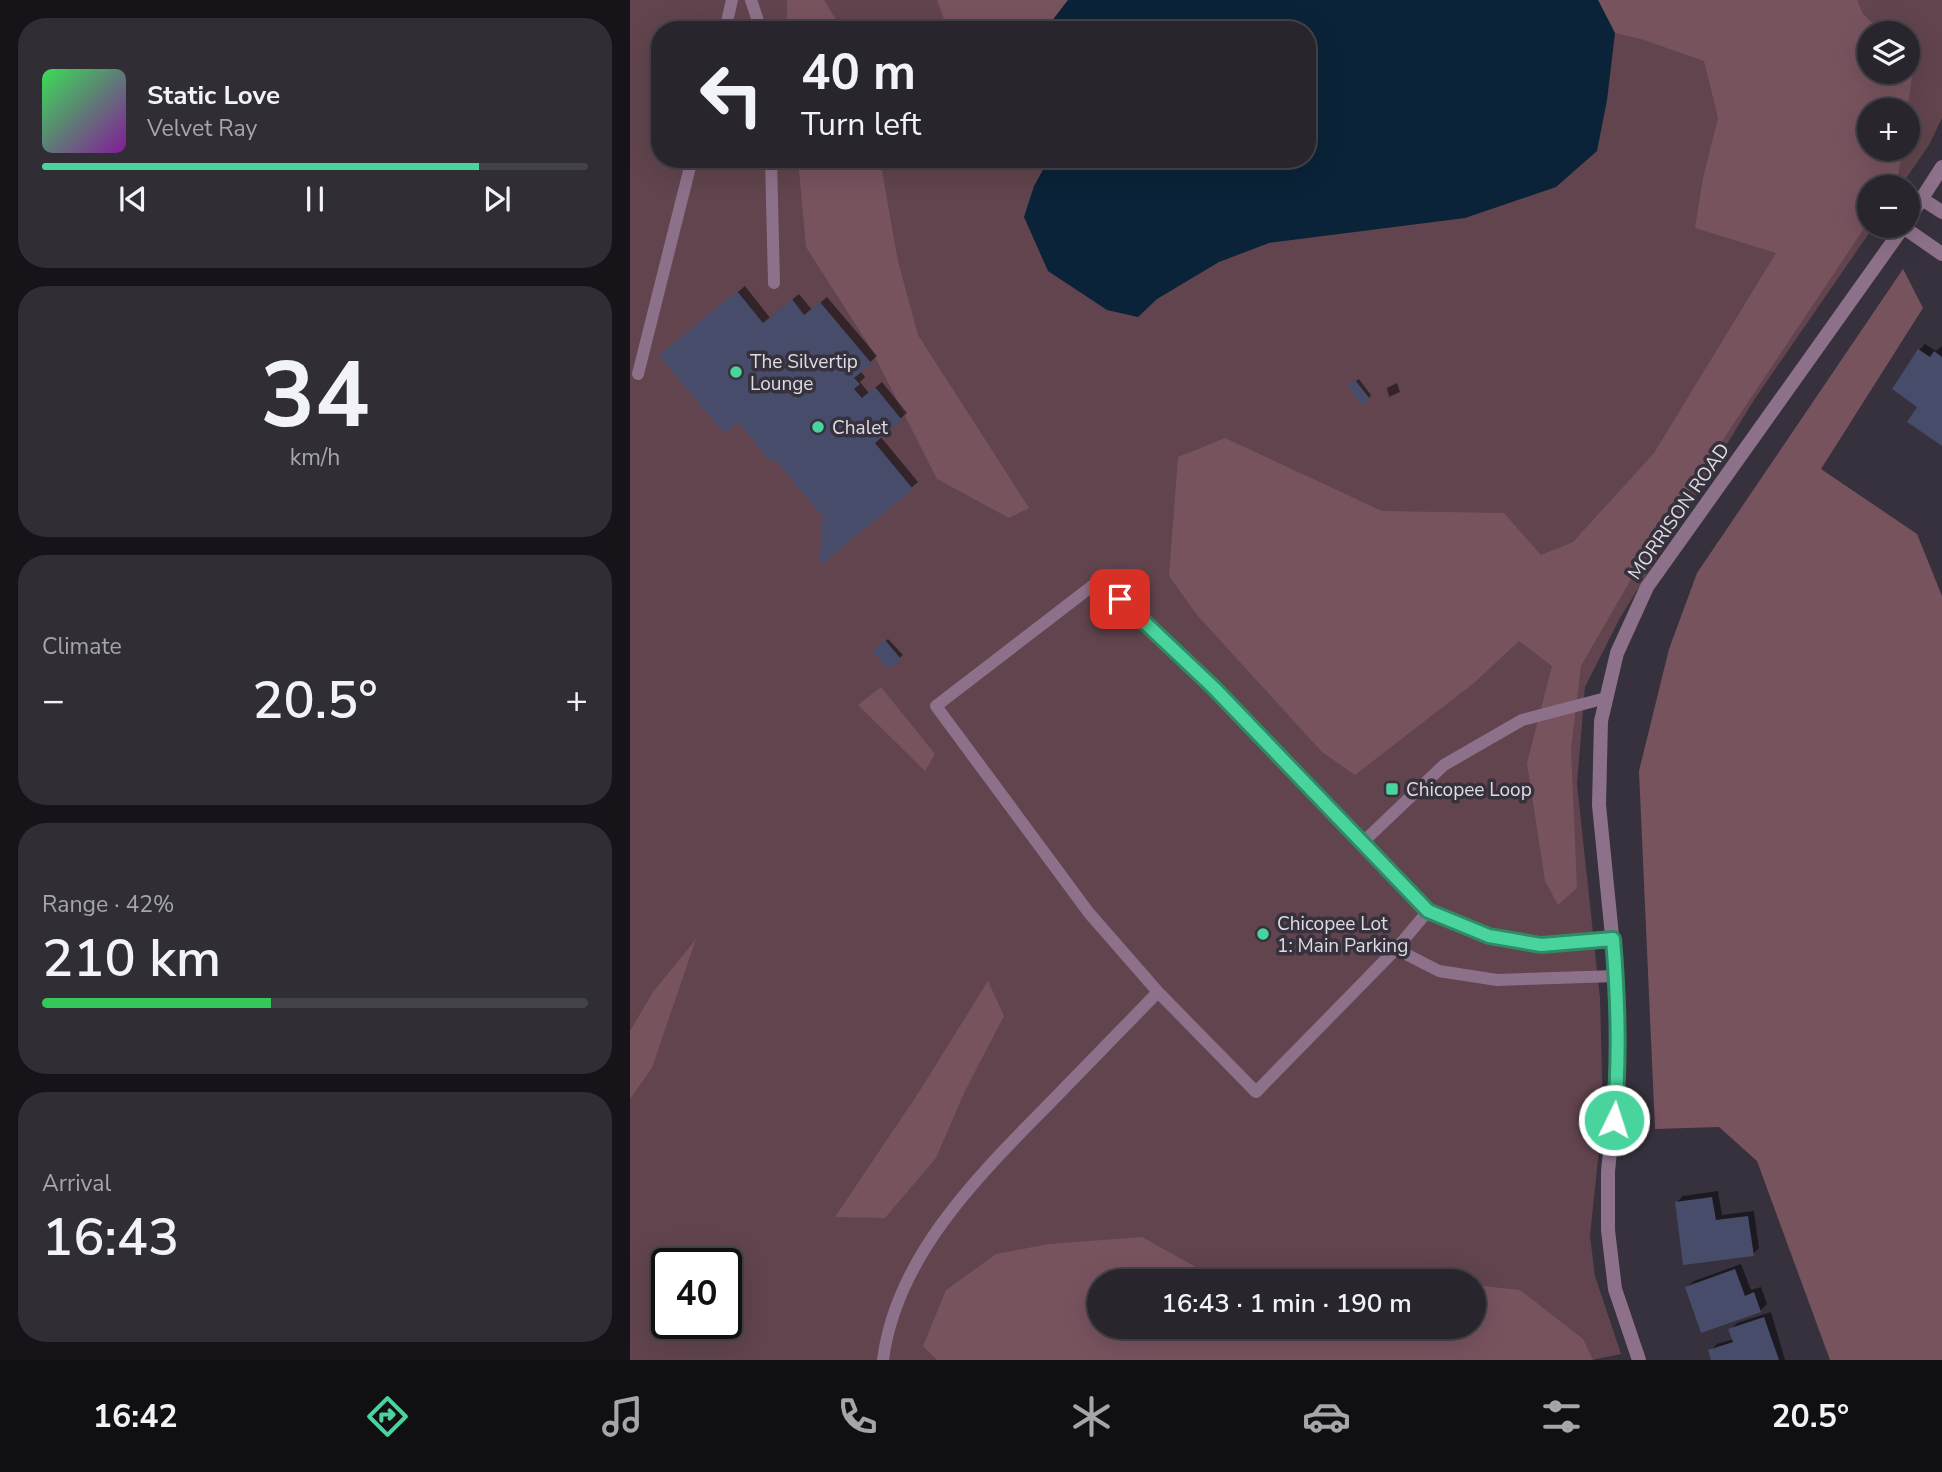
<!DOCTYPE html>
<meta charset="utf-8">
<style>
:root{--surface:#28252d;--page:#302d35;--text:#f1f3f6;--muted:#a5a5aa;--line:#444249;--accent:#49d49d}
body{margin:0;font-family:"Nunito Sans",sans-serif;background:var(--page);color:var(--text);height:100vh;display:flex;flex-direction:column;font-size:26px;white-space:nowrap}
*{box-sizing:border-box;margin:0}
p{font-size:23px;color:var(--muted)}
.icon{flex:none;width:38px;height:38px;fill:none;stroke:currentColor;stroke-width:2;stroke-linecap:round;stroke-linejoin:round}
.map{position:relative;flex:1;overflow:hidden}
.details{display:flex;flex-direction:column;gap:18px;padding:18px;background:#161419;width:630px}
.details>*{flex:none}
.top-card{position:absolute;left:21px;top:21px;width:665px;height:147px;border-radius:28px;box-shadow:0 7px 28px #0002,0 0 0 2px var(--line);background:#28252d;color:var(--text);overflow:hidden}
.controls{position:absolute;left:1227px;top:21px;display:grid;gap:14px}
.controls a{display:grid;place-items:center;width:63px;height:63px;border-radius:50%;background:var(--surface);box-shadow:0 7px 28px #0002,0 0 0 2px var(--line);font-size:35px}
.speed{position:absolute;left:21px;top:1248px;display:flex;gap:14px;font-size:35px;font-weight:700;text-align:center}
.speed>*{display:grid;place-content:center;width:91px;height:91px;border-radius:50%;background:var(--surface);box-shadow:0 7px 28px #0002,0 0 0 2px var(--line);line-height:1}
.speed .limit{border:4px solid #111;border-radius:10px;background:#fff;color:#111}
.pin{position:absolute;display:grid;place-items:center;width:60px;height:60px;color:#fff;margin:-30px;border-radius:14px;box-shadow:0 4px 10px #0006}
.me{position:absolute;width:77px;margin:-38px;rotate:4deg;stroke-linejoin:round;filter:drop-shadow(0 0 5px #0008)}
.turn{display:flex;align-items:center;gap:24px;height:147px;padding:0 35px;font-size:32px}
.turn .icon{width:91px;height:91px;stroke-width:2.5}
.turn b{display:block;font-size:49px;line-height:60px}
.big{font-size:52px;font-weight:600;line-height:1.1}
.details .widget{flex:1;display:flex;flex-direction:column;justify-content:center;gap:10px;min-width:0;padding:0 24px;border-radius:28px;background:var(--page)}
.details .dial{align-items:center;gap:0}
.dial b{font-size:91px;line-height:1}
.song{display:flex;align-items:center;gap:21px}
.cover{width:84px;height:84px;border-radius:10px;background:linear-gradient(135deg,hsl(130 70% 55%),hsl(290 70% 35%))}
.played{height:7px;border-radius:4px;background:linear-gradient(90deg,var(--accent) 80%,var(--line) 80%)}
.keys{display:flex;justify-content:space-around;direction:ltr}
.heat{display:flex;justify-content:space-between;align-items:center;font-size:38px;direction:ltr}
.charge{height:10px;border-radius:5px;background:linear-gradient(90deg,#34c759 42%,var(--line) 0)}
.trip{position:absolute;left:457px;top:1269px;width:399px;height:70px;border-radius:35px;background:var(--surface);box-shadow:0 7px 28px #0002,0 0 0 2px var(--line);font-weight:600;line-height:70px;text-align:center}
.dock{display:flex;height:112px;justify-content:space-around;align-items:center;background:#100f12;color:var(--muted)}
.dock .icon{width:49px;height:49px}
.dock .selected{color:var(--accent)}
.dock b{font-size:32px;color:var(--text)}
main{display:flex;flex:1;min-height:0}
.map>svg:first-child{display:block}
</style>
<main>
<section class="details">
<div class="widget">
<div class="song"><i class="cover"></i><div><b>Static Love</b><p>Velvet Ray</p></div></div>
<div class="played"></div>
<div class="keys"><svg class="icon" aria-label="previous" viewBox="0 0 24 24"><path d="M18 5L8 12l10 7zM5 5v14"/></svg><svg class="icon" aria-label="pause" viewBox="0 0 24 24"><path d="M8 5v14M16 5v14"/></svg><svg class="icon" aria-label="next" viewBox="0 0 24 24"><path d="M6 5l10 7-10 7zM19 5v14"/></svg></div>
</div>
<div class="widget dial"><b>34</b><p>km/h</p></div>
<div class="widget"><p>Climate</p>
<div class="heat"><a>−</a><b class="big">20.5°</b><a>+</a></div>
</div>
<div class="widget"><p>Range · 42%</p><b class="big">210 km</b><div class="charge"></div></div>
<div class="widget"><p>Arrival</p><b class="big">16:43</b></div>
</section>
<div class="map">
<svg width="1312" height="1360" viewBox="0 0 1312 1360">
<rect width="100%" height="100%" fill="#36313c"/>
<!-- green -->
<path fill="#61444d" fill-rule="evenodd" d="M0,0H1312V118L1299,145L1270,187H1239V226H1244L1124,400L990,618L955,687L947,784L970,998L973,1111L960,1236L965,1276L991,1354L962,1360H0ZM30,30H677V159H30ZM1239,33H1278V72H1239ZM1239,110H1278V149H1239ZM37,1264H96V1323H37ZM469,1281H844V1326H469Z"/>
<!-- forest -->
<path fill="#77535e" d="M157,0H194L205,18L206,30H157Z
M307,0H438L415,30H318Z
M968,0H1227L1233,14L1253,33H1239V72H1278V57L1284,63L1277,110H1239V149H1272L1268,177L1262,187H1239V221L1008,567L951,666L941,749L947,888L928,905L915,881L897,763L922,666L889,641L844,683L725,775L692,752L567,615L539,576L548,457L595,438L752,511L874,513L911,555L943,542L1024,453L1146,253L1065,228L1073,178L1088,118L1074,61L1011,39L985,33Z
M168,159H243L252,171L268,261L288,335L399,508L379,518L307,479L240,347L176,247Z
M1273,269L1293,308L1191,469L1287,534L1312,596V1360H1200L1127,1161L1089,1127L1025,1129L1009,771L1039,649L1067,573Z
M251,687L305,754L295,771L228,705Z
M66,939L22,1068L0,1099V1031L23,992Z
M358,981L374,1016L335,1091L306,1158L255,1218L205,1217L289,1092Z
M512,1237L591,1281H469V1326H673L693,1338L720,1327L844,1326V1285L890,1290L953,1339L963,1360H307L293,1346L316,1290L366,1254L419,1244Z"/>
<!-- water -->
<path fill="#0a2338" d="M438,0H968L985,33L977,100L967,151L926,187L835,218L639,243L589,262L527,299L508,317L477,310L418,271L394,217L404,186L419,159H677V30H415Z"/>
<!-- shadow -->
<path fill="#0007" d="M115,286L140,318L169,294L182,310L197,297L247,356L230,371L235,377L230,382L239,393L252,382L277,413L250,436L288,482L281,488L195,516L146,456L38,349Z
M1295,344L1306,351L1312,346V444L1279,422L1290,406L1289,350Z
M729,379L741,395L739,398L722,384Z
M767,383L770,392L759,397L757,388Z
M258,639L273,655L259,667L245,651Z
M1088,1191L1092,1215L1124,1211L1129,1248L1123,1254L1047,1202L1053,1196Z
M1111,1264L1121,1290L1131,1287L1137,1304L1130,1311L1057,1287L1064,1281Z
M1141,1312L1155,1360H1083L1080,1351L1087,1344L1104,1339L1100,1330L1107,1323Z"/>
<!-- building -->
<path fill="#464c6a" d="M107,291L133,323L162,299L174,315L190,302L242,364L224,378L230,384L224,389L232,398L245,387L272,420L245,443L283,489L189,566L193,517L145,459L141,463L108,422L94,433L29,355Z
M1288,349L1300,357L1304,351L1312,357V446L1277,422L1287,407L1262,389Z
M725,380L740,399L732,405L717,386Z
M255,640L271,659L259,669L242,651Z
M1082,1197L1086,1220L1118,1216L1124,1256L1053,1265L1045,1202Z
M1105,1269L1115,1296L1124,1292L1131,1312L1071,1333L1055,1287Z
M1134,1317L1149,1360H1081L1078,1350L1103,1342L1098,1329Z"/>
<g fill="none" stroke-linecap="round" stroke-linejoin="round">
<!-- service -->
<path stroke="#8d718a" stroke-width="12" d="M121,0L131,30
M95,30L102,0
M141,159L144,283
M8,374L62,159
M732,843L814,765L892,720L976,698
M798,911L766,949L626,1092L528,992L459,913L306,706L470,580L584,688L798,911L859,936L911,945L983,939
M766,949L809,971L867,980L986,976
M253,1360C266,1257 348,1176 417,1106C454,1068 491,1030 528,992"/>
<!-- minor -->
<path stroke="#8d718a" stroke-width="14" d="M1292,199L1312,212
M1273,227L1312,254"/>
<!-- tertiary -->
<path stroke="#8d718a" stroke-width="14" d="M1278,220L1312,167
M1009,1360L985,1289L978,1230V1171L986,1094V976L969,805L971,721L987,653L1017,587L1274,226"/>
</g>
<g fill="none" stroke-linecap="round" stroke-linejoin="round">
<!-- route casing -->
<g stroke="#2f8a66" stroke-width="18">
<path id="route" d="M490,599L584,688L798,911L859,936L911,945L983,939C988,998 990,1060 984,1120"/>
</g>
<!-- route -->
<use href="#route" stroke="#49d49d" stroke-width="12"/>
</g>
<!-- markers -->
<g fill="#49d49d" stroke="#36313c" stroke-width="2.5">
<circle cx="106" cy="372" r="7"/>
<circle cx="188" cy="427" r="7"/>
<rect x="755" y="782" width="14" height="14" rx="3.5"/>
<circle cx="633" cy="934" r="7"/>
</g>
<g text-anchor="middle" stroke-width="7" stroke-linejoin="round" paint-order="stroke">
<!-- poi labels -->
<g font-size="19" fill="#dedce3" stroke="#36313c" text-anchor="start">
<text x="120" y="368">The Silvertip<tspan x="120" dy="22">Lounge</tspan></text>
<text x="202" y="434">Chalet</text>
<text x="776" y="796">Chicopee Loop</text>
<text x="647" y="930">Chicopee Lot<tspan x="647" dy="22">1: Main Parking</tspan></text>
</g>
<!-- street labels -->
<g font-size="19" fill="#dedce3" stroke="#36313c">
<text transform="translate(1048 511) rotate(-55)" y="7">MORRISON ROAD</text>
</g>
</g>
</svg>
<div class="controls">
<a><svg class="icon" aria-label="layers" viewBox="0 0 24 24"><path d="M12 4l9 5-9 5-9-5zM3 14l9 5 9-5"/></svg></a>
<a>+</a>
<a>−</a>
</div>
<div class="speed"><div class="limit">40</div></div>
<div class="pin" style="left:490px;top:599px;background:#d93025"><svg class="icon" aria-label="arrive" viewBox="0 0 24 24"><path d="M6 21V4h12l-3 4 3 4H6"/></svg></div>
<svg class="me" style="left:984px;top:1120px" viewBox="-20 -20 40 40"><circle r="17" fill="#49d49d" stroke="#fff" stroke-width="3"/><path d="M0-11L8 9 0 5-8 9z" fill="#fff"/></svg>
<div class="trip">16:43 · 1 min · 190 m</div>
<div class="top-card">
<div class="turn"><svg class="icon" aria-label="left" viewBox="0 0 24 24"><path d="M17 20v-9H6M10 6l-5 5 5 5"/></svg><div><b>40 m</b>Turn left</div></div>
</div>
</div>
</main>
<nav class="dock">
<b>16:42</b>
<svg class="icon selected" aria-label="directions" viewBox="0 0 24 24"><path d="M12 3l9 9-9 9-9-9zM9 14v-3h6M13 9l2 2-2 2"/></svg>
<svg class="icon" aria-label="music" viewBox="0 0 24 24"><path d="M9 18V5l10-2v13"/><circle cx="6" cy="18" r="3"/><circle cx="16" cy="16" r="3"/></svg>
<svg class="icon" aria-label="phone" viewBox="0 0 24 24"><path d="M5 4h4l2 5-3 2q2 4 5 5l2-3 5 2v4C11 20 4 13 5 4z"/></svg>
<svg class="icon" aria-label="climate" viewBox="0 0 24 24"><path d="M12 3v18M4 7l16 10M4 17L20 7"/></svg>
<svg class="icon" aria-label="car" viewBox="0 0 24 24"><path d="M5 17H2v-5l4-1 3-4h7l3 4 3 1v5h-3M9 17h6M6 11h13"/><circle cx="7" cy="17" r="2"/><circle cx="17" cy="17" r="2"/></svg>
<svg class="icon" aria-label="filters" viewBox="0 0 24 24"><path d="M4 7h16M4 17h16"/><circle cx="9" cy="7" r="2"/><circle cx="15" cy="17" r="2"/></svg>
<b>20.5°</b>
</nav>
